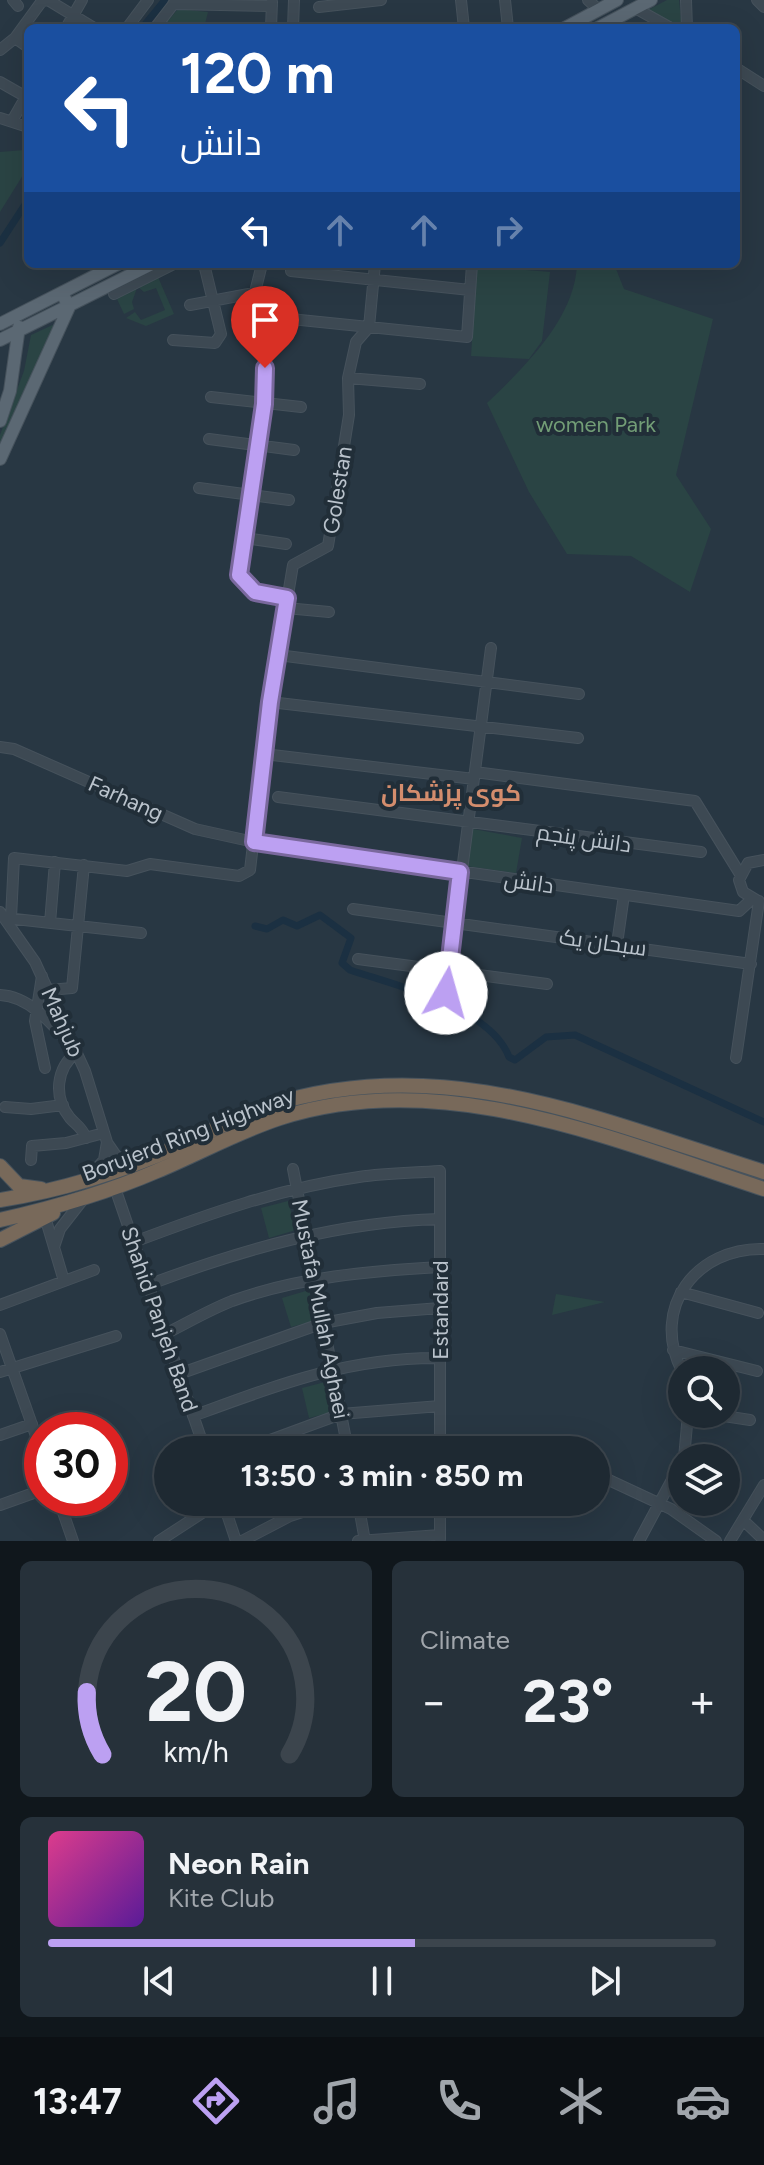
<!DOCTYPE html>
<meta charset="utf-8">
<style>
:root{--surface:#1e2932;--page:#26313a;--text:#f1f3f6;--muted:#a1a6ac;--line:#3c454d;--accent:#bca0f2}
body{margin:0;font-family:Figtree,Cairo,sans-serif;background:var(--page);color:var(--text);height:100vh;display:flex;flex-direction:column;font-size:30px;white-space:nowrap}
*{box-sizing:border-box;margin:0}
p{font-size:26px;color:var(--muted)}
.icon{flex:none;width:44px;height:44px;fill:none;stroke:currentColor;stroke-width:2;stroke-linecap:round;stroke-linejoin:round}
.map{position:relative;height:1541px;overflow:hidden}
.details{display:flex;flex-direction:column;gap:20px;padding:20px;background:#10171c;flex:1}
.details>*{flex:none}
.hud{position:absolute;left:24px;top:24px;width:716px;height:244px;border-radius:12px;box-shadow:0 8px 32px #0002,0 0 0 2px var(--line);background:#1a4fa0;color:#fff;overflow:hidden}
.fabs{position:absolute;left:668px;top:1356px;display:grid;gap:16px}
.fabs a{display:grid;place-items:center;width:72px;height:72px;border-radius:50%;background:var(--surface);box-shadow:0 8px 32px #0002,0 0 0 2px var(--line);font-size:40px}
.speed{position:absolute;left:24px;top:1412px;display:flex;gap:16px;font-size:40px;font-weight:700;text-align:center}
.speed>*{display:grid;place-content:center;width:104px;height:104px;border-radius:50%;background:var(--surface);box-shadow:0 8px 32px #0002,0 0 0 2px var(--line);line-height:1}
.speed .limit{border:12px solid #d22;background:#fff;color:#111}
.pin{position:absolute;display:grid;place-items:center;width:68px;height:68px;color:#fff;margin:-82px -34px;border-radius:50% 50% 50% 0;rotate:-45deg;box-shadow:0 0 8px #0007}
.pin .icon{rotate:45deg}
.me{position:absolute;width:88px;margin:-44px;rotate:7deg;stroke-linejoin:round;filter:drop-shadow(0 0 6px #0008)}
.turn{display:flex;align-items:center;gap:28px;height:168px;padding:0 24px;font-size:36px}
.turn .icon{width:104px;height:104px;stroke-width:2.5}
.turn b{display:block;font-size:56px;line-height:68px}
.lanes{display:flex;align-items:center;height:76px;padding:0 24px;background:#0003;justify-content:center;gap:40px;direction:ltr}
.lanes .off{opacity:.35}
.big{font-size:60px;font-weight:700;line-height:1.1}
.details .card{flex:1;display:flex;flex-direction:column;justify-content:center;gap:12px;min-width:0;padding:0 28px;border-radius:12px;background:var(--page)}
.details .dial{align-items:center;gap:0}
.dial svg{height:208px;overflow:visible;fill:none;stroke:var(--line);stroke-width:7;stroke-linecap:round;text-anchor:middle}
.dial text{fill:var(--text);stroke:none}
.song{display:flex;align-items:center;gap:24px}
.cover{width:96px;height:96px;border-radius:12px;background:linear-gradient(135deg,hsl(330 70% 55%),hsl(270 70% 35%))}
.played{height:8px;border-radius:4px;background:linear-gradient(90deg,var(--accent) 55%,var(--line) 55%)}
.keys{display:flex;justify-content:space-around;direction:ltr}
.heat{display:flex;justify-content:space-between;align-items:center;font-size:44px;direction:ltr}
.details .tiles{flex:1;display:grid;gap:20px;grid-template-columns:1fr 1fr}
.card:last-child{grid-column:span 2}
.trip{position:absolute;left:154px;top:1436px;width:456px;height:80px;border-radius:40px;background:var(--surface);box-shadow:0 8px 32px #0002,0 0 0 2px var(--line);font-weight:700;line-height:80px;text-align:center}
.tab-bar{display:flex;height:128px;justify-content:space-around;align-items:center;background:#0c1014;color:var(--muted)}
.tab-bar .icon{width:56px;height:56px}
.tab-bar .selected{color:var(--accent)}
.tab-bar b{font-size:36px;color:var(--text)}
.map>svg:first-child{display:block}
</style>
<div class="map">
<svg width="764" height="1541" viewBox="0 0 764 1541">
<rect width="100%" height="100%" fill="#283743"/>
<!-- green -->
<path fill="#2a4444" d="M667,0H679L682,28L648,10Z
M178,9L208,12L204,28H179L167,22Z
M24,150L28,152V167L0,212V152Z
M577,264H614L624,289L713,319L676,475L711,529L690,592L631,556L567,554L529,492L487,403C524,367 575,319 577,264Z
M477,266L550,272L542,341L529,359L471,356Z
M158,277L174,314L146,326L126,318L135,312L141,320L165,310L156,288L144,292L137,286Z
M137,288L132,302L134,309L124,314L117,299Z
M59,322L50,336L0,447V435L24,371L31,335Z
M473,829L522,838L516,873L466,866Z
M288,1201L296,1230L269,1238L261,1208Z
M309,1290L317,1320L291,1327L282,1298Z
M556,1294L605,1302L552,1315Z
M329,1381L336,1411L309,1418L302,1388Z"/>
<g fill="none" stroke-linecap="round" stroke-linejoin="round">
<!-- canal -->
<path stroke="#1b3042" stroke-width="7" d="M142,28L165,0
M0,243L28,200
M255,926L267,929L283,920L297,926L320,915L351,938L342,963L350,970C397,986 490,1007 509,1057L515,1060L546,1037L575,1035L764,1122"/>
<!-- minor casing -->
<g stroke="#46525c" stroke-width="12">
<path id="minor" d="M13,0L18,6
M48,0L94,28
M461,0L464,28
M505,0L508,28
M588,0L599,10
M686,0L687,28
M757,0L764,7
M173,4L272,6
M319,7L381,0
M635,8L671,28
M66,28L82,0
M127,28L148,0
M155,28L175,2
M271,28L272,2
M293,28L294,0
M15,38L28,47
M0,50L15,38L42,1L49,0
M736,68L764,86
M0,82L28,98
M0,118L28,127
M12,121L28,93
M262,264L250,312L264,348V404L239,575L255,592L287,598
M291,271L470,290
M114,294L174,264
M190,305L254,293
M251,315L467,337L472,264
M173,340L215,343L221,334L204,264
M348,378L420,384
M211,397L301,407
M209,439L294,450
M199,488L289,500
M245,538L286,544
M286,608L329,612
M278,655L579,694
M270,702L578,738
M0,747L14,749L195,829L254,842L739,911L752,899
M264,754L474,779
M475,772L695,801L740,874
M278,797L701,852
M758,901L743,892L739,880L748,863L764,860
M353,909L751,964
M0,912L35,962L85,1071L107,1142L104,1160L88,1178
M6,918L141,933
M11,918L14,858L127,871L150,864L239,876L250,870L270,702L293,565L328,546L349,415L348,378L356,342L369,327L375,264
M50,923L55,862
M617,944L624,895
M358,959L547,984
M42,976L35,1021L45,1068
M49,990L72,988L84,865
M446,993L491,648
M0,995C32,996 57,1030 77,1052C56,1068 53,1097 70,1118C76,1125 82,1127 86,1138
M736,1058L759,901
M5,1107L31,1109L63,1105
M108,1144L117,1157L140,1160
M31,1160L32,1146L66,1143L104,1133
M293,1169L348,1450
M115,1188L205,1450
M45,1217L64,1281
M134,1242C208,1214 281,1188 359,1177C386,1173 413,1173 440,1171V1450
M54,1247L60,1229L85,1197
M148,1285C243,1249 338,1222 440,1219
M681,1292L758,1313
M0,1305L94,1270
M0,1334L42,1453
M165,1334C187,1323 209,1310 232,1301C298,1277 370,1271 440,1267
M673,1350L757,1371
M682,1371C650,1308 696,1247 764,1249
M0,1372L116,1336
M179,1374L323,1323L377,1313L440,1308
M711,1414L750,1420
M193,1416C277,1385 349,1357 440,1358
M0,1435L32,1424
M243,1450L341,1414L440,1406
M359,1450L440,1443L503,1450
M684,1458L688,1414
M596,1474L671,1509L716,1541
M726,1474L731,1475
M58,1498L73,1541
M223,1502L236,1541
M358,1502L365,1541
M440,1502V1539
M0,1505L42,1490
M743,1520L764,1540
M159,1541L219,1502
M242,1541L290,1516L333,1502
M358,1541L440,1535
M639,1541L682,1461
M730,1541L764,1485"/>
</g>
<!-- major casing -->
<g stroke="#46525c" stroke-width="14">
<path id="major" d="M565,28L617,0
M598,28L651,0
M0,324L118,264
M0,340L152,264
M0,421L10,391L19,327
M0,459L69,307L62,293"/>
</g>
<!-- highway casing -->
<g stroke="#47535d" stroke-width="16">
<path id="highway" d="M0,1166L19,1186L41,1189
M0,1200C63,1190 121,1172 179,1146C209,1133 238,1116 268,1106C442,1050 599,1120 764,1172
M0,1220C53,1208 106,1193 157,1171C198,1154 237,1132 280,1118C442,1066 611,1139 764,1189
M0,1240L53,1213"/>
</g>
<!-- minor -->
<use href="#minor" stroke="#3d4953" stroke-width="10"/>
<!-- major -->
<use href="#major" stroke="#5b6873" stroke-width="12"/>
<!-- highway -->
<use href="#highway" stroke="#78695a" stroke-width="14"/>
</g>
<g fill="none" stroke-linecap="round" stroke-linejoin="round">
<!-- route casing -->
<g stroke="#7a689d" stroke-width="20">
<path id="route" d="M265,368L264,404L239,575L255,592L287,598L270,702L254,842L460,872L446,993"/>
</g>
<!-- route -->
<use href="#route" stroke="#bca0f2" stroke-width="14"/>
</g>
<g text-anchor="middle" stroke-width="8" stroke-linejoin="round" paint-order="stroke">
<!-- park labels -->
<g font-size="22" fill="#729d76" stroke="#212e38">
<text x="596" y="432">women Park</text>
</g>
<!-- street labels -->
<g font-size="22" fill="#bac3cc" stroke="#212e38">
<text transform="translate(337 490) rotate(-81)" y="8">Golestan</text>
<text transform="translate(126 798) rotate(24)" y="8">Farhang</text>
<text transform="translate(584 838) rotate(8)" y="8">دانش پنجم</text>
<text transform="translate(529 882) rotate(8)" y="8">دانش</text>
<text transform="translate(603 942) rotate(8)" y="8">سبحان یک</text>
<text transform="translate(63 1022) rotate(66)" y="8">Mahjub</text>
<text transform="translate(188 1134) rotate(-21)" y="8">Borujerd Ring Highway</text>
<text transform="translate(321 1309) rotate(79)" y="8">Mustafa Mullah Aghaei</text>
<text transform="translate(440 1310) rotate(-90)" y="8">Estandard</text>
<text transform="translate(160 1319) rotate(71)" y="8">Shahid Panjeh Band</text>
</g>
<!-- neighbourhood labels -->
<g font-size="24" font-weight="bold" fill="#d48d6d" stroke="#212e38">
<text x="451" y="801">کوی پزشکان</text>
</g>
</g>
</svg>
<div class="fabs">
<a><svg class="icon" aria-label="search" viewBox="0 0 24 24"><circle cx="10" cy="10" r="6"/><path d="M15 15l6 6"/></svg></a>
<a><svg class="icon" aria-label="layers" viewBox="0 0 24 24"><path d="M12 4l9 5-9 5-9-5zM3 14l9 5 9-5"/></svg></a>
</div>
<div class="speed"><div class="limit">30</div></div>
<div class="pin" style="left:265px;top:368px;background:#d93025"><svg class="icon" aria-label="arrive" viewBox="0 0 24 24"><path d="M6 21V4h12l-3 4 3 4H6"/></svg></div>
<svg class="me" style="left:446px;top:993px" viewBox="-20 -20 40 40"><circle r="19" fill="#fff"/><path d="M0-13L10 11 0 6-10 11z" fill="#bca0f2"/></svg>
<div class="trip">13:50 · 3 min · 850 m</div>
<div class="hud">
<div class="turn"><svg class="icon" aria-label="left" viewBox="0 0 24 24"><path d="M17 20v-9H6M10 6l-5 5 5 5"/></svg><div><b>120 m</b>دانش</div></div>
<div class="lanes"><svg class="icon" aria-label="left" viewBox="0 0 24 24"><path d="M17 20v-9H6M10 6l-5 5 5 5"/></svg><svg class="icon off" aria-label="ahead" viewBox="0 0 24 24"><path d="M12 20V5M6 11l6-6 6 6"/></svg><svg class="icon off" aria-label="ahead" viewBox="0 0 24 24"><path d="M12 20V5M6 11l6-6 6 6"/></svg><svg class="icon off" aria-label="right" viewBox="0 0 24 24"><path d="M7 20v-9h11M14 6l5 5-5 5"/></svg></div>
</div>
</div>
<section class="details">
<div class="tiles">
<div class="card dial"><svg viewBox="0 0 100 80">
<path d="M14 69A42 42 0 1 1 86 69"/>
<path d="M14 69A42 42 0 0 1 8 45" stroke="#bca0f2"/>
<text x="50" y="56" font-size="32" font-weight="700">20</text>
<text x="50" y="72" font-size="11">km/h</text>
</svg></div>
<div class="card"><p>Climate</p>
<div class="heat"><a>−</a><b class="big">23°</b><a>+</a></div>
</div>
<div class="card">
<div class="song"><i class="cover"></i><div><b>Neon Rain</b><p>Kite Club</p></div></div>
<div class="played"></div>
<div class="keys"><svg class="icon" aria-label="previous" viewBox="0 0 24 24"><path d="M18 5L8 12l10 7zM5 5v14"/></svg><svg class="icon" aria-label="pause" viewBox="0 0 24 24"><path d="M8 5v14M16 5v14"/></svg><svg class="icon" aria-label="next" viewBox="0 0 24 24"><path d="M6 5l10 7-10 7zM19 5v14"/></svg></div>
</div>
</div>
</section>
<nav class="tab-bar">
<b>13:47</b>
<svg class="icon selected" aria-label="directions" viewBox="0 0 24 24"><path d="M12 3l9 9-9 9-9-9zM9 14v-3h6M13 9l2 2-2 2"/></svg>
<svg class="icon" aria-label="music" viewBox="0 0 24 24"><path d="M9 18V5l10-2v13"/><circle cx="6" cy="18" r="3"/><circle cx="16" cy="16" r="3"/></svg>
<svg class="icon" aria-label="phone" viewBox="0 0 24 24"><path d="M5 4h4l2 5-3 2q2 4 5 5l2-3 5 2v4C11 20 4 13 5 4z"/></svg>
<svg class="icon" aria-label="climate" viewBox="0 0 24 24"><path d="M12 3v18M4 7l16 10M4 17L20 7"/></svg>
<svg class="icon" aria-label="car" viewBox="0 0 24 24"><path d="M5 17H2v-5l4-1 3-4h7l3 4 3 1v5h-3M9 17h6M6 11h13"/><circle cx="7" cy="17" r="2"/><circle cx="17" cy="17" r="2"/></svg>
</nav>
